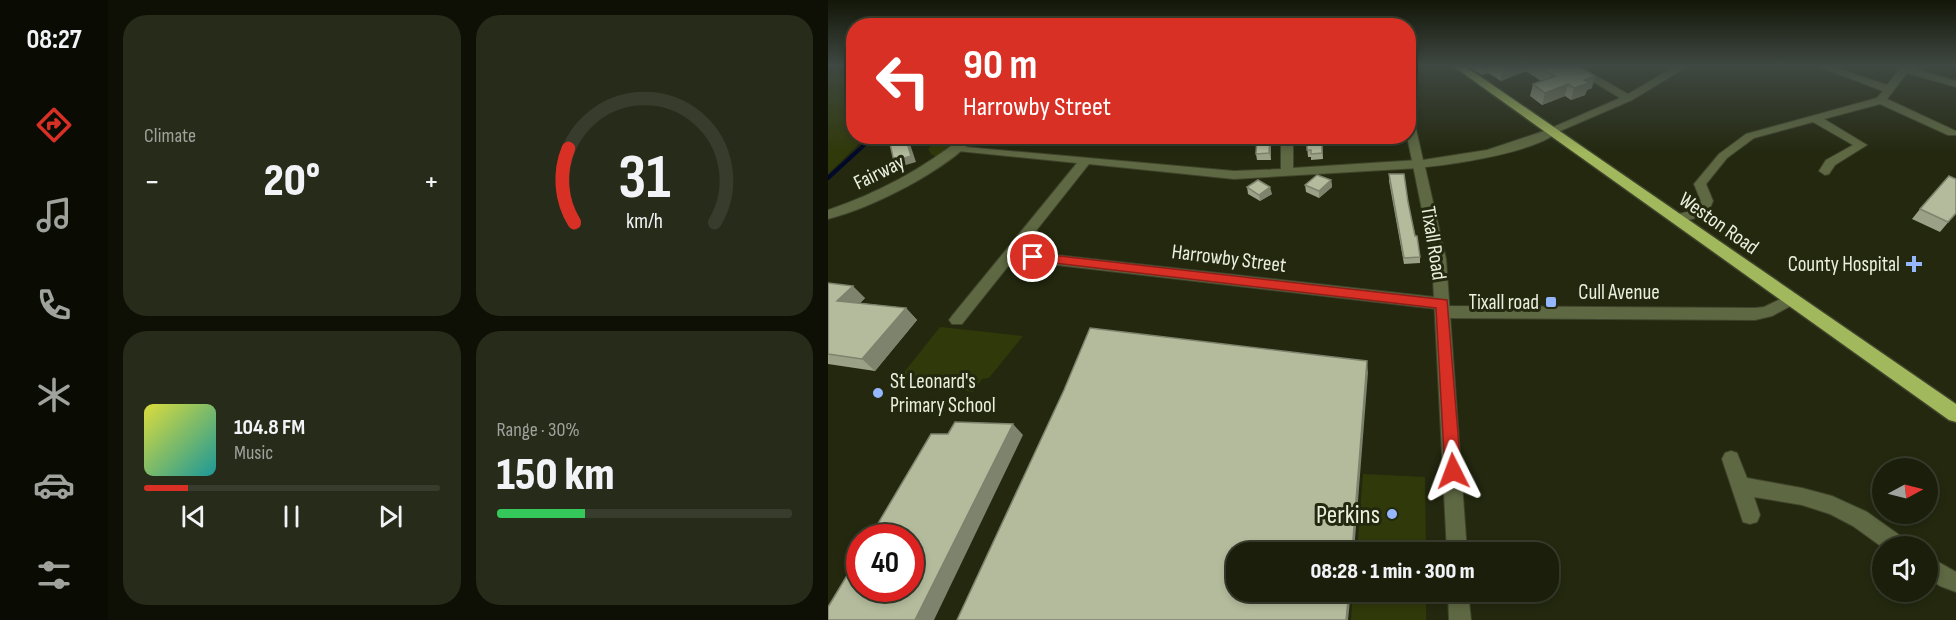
<!DOCTYPE html>
<meta charset="utf-8">
<style>
:root{--surface:#1a1e0b;--page:#272b19;--text:#f1f3f6;--muted:#9fa29d;--line:#383c2c;--accent:#d93025}
body{margin:0;font-family:"Sofia Sans Condensed",sans-serif;background:var(--page);color:var(--text);height:100vh;display:flex;flex-direction:column;font-size:22px;white-space:nowrap}
*{box-sizing:border-box;margin:0}
p{font-size:20px;color:var(--muted)}
.icon{flex:none;width:33px;height:33px;fill:none;stroke:currentColor;stroke-width:2;stroke-linecap:round;stroke-linejoin:round}
.map{position:relative;flex:1;overflow:hidden}
.sheet{display:flex;flex-direction:column;gap:15px;padding:15px;background:#0e1006;width:720px}
.sheet>*{flex:none}
.banner{position:absolute;left:18px;top:18px;width:570px;height:126px;border-radius:24px;box-shadow:0 3px 9px #0003,0 0 0 2px var(--line);background:#d93025;color:#fff;overflow:hidden}
.needle{width:39px;rotate:83deg}
.controls{position:absolute;left:1044px;top:458px;display:grid;gap:12px}
.controls a{display:grid;place-items:center;width:66px;height:66px;border-radius:50%;background:var(--surface);box-shadow:0 3px 9px #0003,0 0 0 2px var(--line);font-size:30px}
.speed{position:absolute;left:18px;top:524px;display:flex;gap:12px;font-size:30px;font-weight:700;text-align:center}
.speed>*{display:grid;place-content:center;width:78px;height:78px;border-radius:50%;background:var(--surface);box-shadow:0 3px 9px #0003,0 0 0 2px var(--line);line-height:1}
.speed .limit{border:9px solid #d22;background:#fff;color:#111}
.pin{position:absolute;display:grid;place-items:center;width:51px;height:51px;color:#fff;margin:-26px;border:3px solid #fff;border-radius:50%;box-shadow:0 2px 6px #0007}
.me{position:absolute;width:66px;margin:-33px;rotate:357deg;stroke-linejoin:round;filter:drop-shadow(0 0 4px #0008)}
.turn{display:flex;align-items:center;gap:21px;height:126px;padding:0 18px;font-size:27px}
.turn .icon{width:78px;height:78px;stroke-width:2.5}
.turn b{display:block;font-size:42px;line-height:51px}
.big{font-size:45px;font-weight:800;line-height:1.1}
.sheet .card{flex:1;display:flex;flex-direction:column;justify-content:center;gap:9px;min-width:0;padding:0 21px;border-radius:24px;background:var(--page)}
.sheet .dial{align-items:center;gap:0}
.dial svg{height:156px;overflow:visible;fill:none;stroke:var(--line);stroke-width:7;stroke-linecap:round;text-anchor:middle}
.dial text{fill:var(--text);stroke:none}
.song{display:flex;align-items:center;gap:18px}
.cover{width:72px;height:72px;border-radius:9px;background:linear-gradient(135deg,hsl(60 70% 55%),hsl(180 70% 35%))}
.played{height:6px;border-radius:3px;background:linear-gradient(90deg,var(--accent) 15%,var(--line) 15%)}
.keys{display:flex;justify-content:space-around;direction:ltr}
.heat{display:flex;justify-content:space-between;align-items:center;font-size:33px;direction:ltr}
.charge{height:9px;border-radius:4px;background:linear-gradient(90deg,#34c759 30%,var(--line) 0)}
.sheet .tiles{flex:1;display:grid;gap:15px;grid-template-columns:repeat(2,1fr)}
.trip{position:absolute;left:398px;top:542px;width:333px;height:60px;border-radius:24px;background:var(--surface);box-shadow:0 3px 9px #0003,0 0 0 2px var(--line);font-weight:800;line-height:60px;text-align:center}
main{display:flex;flex:1;min-height:0}
.tab-bar{display:flex;flex-direction:column;width:108px;justify-content:space-around;align-items:center;background:#0a0c04;color:var(--muted)}
.tab-bar .icon{width:42px;height:42px}
.tab-bar .current{color:var(--accent)}
.tab-bar b{font-size:27px;color:var(--text)}
.map>svg:first-child{display:block}
</style>
<main>
<nav class="tab-bar">
<b>08:27</b>
<svg class="icon current" aria-label="directions" viewBox="0 0 24 24"><path d="M12 3l9 9-9 9-9-9zM9 14v-3h6M13 9l2 2-2 2"/></svg>
<svg class="icon" aria-label="music" viewBox="0 0 24 24"><path d="M9 18V5l10-2v13"/><circle cx="6" cy="18" r="3"/><circle cx="16" cy="16" r="3"/></svg>
<svg class="icon" aria-label="phone" viewBox="0 0 24 24"><path d="M5 4h4l2 5-3 2q2 4 5 5l2-3 5 2v4C11 20 4 13 5 4z"/></svg>
<svg class="icon" aria-label="climate" viewBox="0 0 24 24"><path d="M12 3v18M4 7l16 10M4 17L20 7"/></svg>
<svg class="icon" aria-label="car" viewBox="0 0 24 24"><path d="M5 17H2v-5l4-1 3-4h7l3 4 3 1v5h-3M9 17h6M6 11h13"/><circle cx="7" cy="17" r="2"/><circle cx="17" cy="17" r="2"/></svg>
<svg class="icon" aria-label="filters" viewBox="0 0 24 24"><path d="M4 7h16M4 17h16"/><circle cx="9" cy="7" r="2"/><circle cx="15" cy="17" r="2"/></svg>
</nav>
<section class="sheet">
<div class="tiles">
<div class="card"><p>Climate</p>
<div class="heat"><a>−</a><b class="big">20°</b><a>+</a></div>
</div>
<div class="card dial"><svg viewBox="0 0 100 80">
<path d="M14 69A42 42 0 1 1 86 69"/>
<path d="M14 69A42 42 0 0 1 11 31" stroke="#d93025"/>
<text x="50" y="56" font-size="32" font-weight="700">31</text>
<text x="50" y="72" font-size="11">km/h</text>
</svg></div>
<div class="card">
<div class="song"><i class="cover"></i><div><b>104.8 FM</b><p>Music</p></div></div>
<div class="played"></div>
<div class="keys"><svg class="icon" aria-label="previous" viewBox="0 0 24 24"><path d="M18 5L8 12l10 7zM5 5v14"/></svg><svg class="icon" aria-label="pause" viewBox="0 0 24 24"><path d="M8 5v14M16 5v14"/></svg><svg class="icon" aria-label="next" viewBox="0 0 24 24"><path d="M6 5l10 7-10 7zM19 5v14"/></svg></div>
</div>
<div class="card"><p>Range · 30%</p><b class="big">150 km</b><div class="charge"></div></div>
</div>
</section>
<div class="map">
<svg width="1128" height="620" viewBox="0 0 1128 620">
<rect width="100%" height="100%" fill="#23280f"/>
<!-- green -->
<path fill="#303909" d="M0,70L25,73L26,136L38,137L0,174Z
M111,137L115,136L139,137L111,158L103,154L100,149Z
M112,327L122,328L195,336L161,378L154,379L145,392L70,380Z
M535,474L597,477L598,552H529Z
M525,591L598,595V620H523Z"/>
<g fill="none" stroke-linecap="round" stroke-linejoin="round">
<!-- stream -->
<path stroke="#01092a" stroke-width="4" d="M0,178L46,136"/>
<!-- minor casing -->
<g stroke="#3f442c" stroke-width="2">
<path id="minor" d="M739,66H751L800,94L848,66H860L804,100L725,134L721,133V129L792,98Z
M989,66H1003L1059,85L1073,67L1077,66L1128,81V87L1079,73L1059,99L1128,131V135H1120L1052,104L996,119L1039,145L1007,165L1001,174L997,175L991,171L998,160L1025,145L985,122L926,138L899,158L878,184L885,201L879,215L849,223L844,222L842,219L844,216L869,209L873,201L866,184L891,154L918,134L1049,98L1055,91Z
M453,136H465V168L591,160L597,164L591,168L406,179L261,164L192,251L615,298L620,300L621,306L927,308L936,307L963,294L968,295L970,299L968,303L944,316L927,320L615,318L610,316L607,312L609,309L185,260L134,324H124L121,320L124,316L249,163L130,151L126,150V146L406,171L453,169Z
M903,451L909,453L919,478L974,488L1004,496L1039,512L1077,539L1080,546L1054,547L1025,526L1002,514L974,505L926,497L932,515L929,522L922,524L915,522L894,459L897,453Z
M1100,556L1128,572V592L1112,586L1100,578Z"/>
</g>
<!-- tertiary casing -->
<g stroke="#3f442c" stroke-width="2">
<path id="tertiary" d="M580,113L585,116L595,160L659,150L725,128L731,131C708,152 628,164 597,167L618,259L639,552H619L604,259L579,136Z
M136,136H149C117,171 46,207 0,219V210C50,193 95,169 136,136Z
M620,591H640L643,620H621Z"/>
</g>
<!-- trunk casing -->
<g stroke="#3f442c" stroke-width="3">
<path id="trunk" d="M625,66H637L1128,404V422L1121,420Z"/>
</g>
<!-- minor -->
<use href="#minor" fill="#5e6842" fill-rule="evenodd"/>
<!-- tertiary -->
<use href="#tertiary" fill="#5e6842" fill-rule="evenodd"/>
<!-- trunk -->
<use href="#trunk" fill="#a2b85c" fill-rule="evenodd"/>
</g>
<!-- wall -->
<path fill="#9aa186" d="M640,66H750L764,88L759,90L757,95L743,100L737,96L714,105L702,96L705,84L713,81L698,71L673,81L660,73L654,75Z
M162,136H179L176,139Z
M426,136H443V160H429L428,154L429,143H427Z
M477,136H491V139H494L495,159L483,160V157H480L479,145H478Z
M561,174L580,202L592,257V263L576,264L561,181Z
M503,180L504,187L491,198L478,192L477,185Z
M419,187L444,194L432,201L420,194Z
M1092,209L1128,213L1112,232L1084,219Z
M0,283L37,298L32,303L78,308L89,320L47,371L0,364Z"/>
<!-- shaded-wall -->
<path fill="#7d836d" d="M655,66H661L660,73L654,75Z
M684,66H699L698,71L673,81L674,69Z
M767,76L764,88L759,90L757,95L743,100L746,88L756,80Z
M740,84L737,96L714,105L717,93Z
M77,136L81,141L88,162L71,167L66,161Z
M442,136H443V160L441,153Z
M503,180L504,187L491,198V191Z
M442,187L444,194L432,201L431,195Z
M25,286L37,298L21,314L9,301Z
M78,308L89,320L47,371L34,359Z
M539,361L540,373L526,552H524Z
M185,424L195,435L106,620H87Z
M521,591H523L520,620H518Z"/>
<!-- building -->
<path fill="#b3bb9c" stroke="#7d836d" stroke-width="1.5" d="M669,66H684L674,69Z
M710,66H750L767,76L756,80L761,83L746,88L740,84L717,93L705,84L727,76Z
M73,136H77L83,156L66,161L62,144Z
M429,136H442L441,153L428,154Z
M477,136H491V139H494V153L483,154V150H479V138H477Z
M561,174H576L580,202L587,236H589L592,257L576,258Z
M489,175L503,180L491,191L477,185Z
M1121,176L1128,179V213L1120,222L1092,209Z
M430,180L442,187L431,195L419,187Z
M0,283L25,286L9,301L78,308L34,359L0,354Z
M262,328L539,361L524,552H408V591H521L518,620H129L236,390Z
M127,422L185,424L87,620H0V607L32,554V588H82V537H42L103,434H120Z"/>
<!-- sky -->
<linearGradient id="sky" x2="0" y2="1"><stop stop-color="#131608"/><stop offset="0.43" stop-color="#3f4842"/><stop offset="1" stop-color="#3f4842" stop-opacity="0"/></linearGradient>
<rect width="1128" height="153" fill="url(#sky)"/>
<!-- route -->
<path fill="#d93025" stroke="#8d1f18" stroke-width="1.5" d="M205,253L619,300L633,471L631,476L625,478L619,476L617,471L608,308L201,260L199,257Z"/>
<!-- markers -->
<g fill="#94b7fd" stroke="#23280f" stroke-width="2">
<path d="M1083 255h6v6h6v6h-6v6h-6v-6h-6v-6h6z"/>
<rect x="717" y="296" width="12" height="12" rx="3"/>
<circle cx="50" cy="393" r="6"/>
<circle cx="564" cy="514" r="6"/>
</g>
<g text-anchor="middle" stroke-width="6" stroke-linejoin="round" paint-order="stroke">
<!-- street labels -->
<g font-size="21" fill="#eaefde" stroke="#23280f">
<text transform="translate(51 172) rotate(-26)" y="7">Fairway</text>
<text transform="translate(891 223) rotate(35)" y="7">Weston Road</text>
<text transform="translate(606 243) rotate(81)" y="7">Tixall Road</text>
<text transform="translate(401 258) rotate(7)" y="7">Harrowby Street</text>
<text x="791" y="299">Cull Avenue</text>
</g>
<!-- poi labels -->
<g font-size="21" fill="#eaefde" stroke="#23280f" text-anchor="end">
<text x="1072" y="271">County Hospital</text>
<text x="711" y="309">Tixall road</text>
<text x="62" y="388" text-anchor="start">St Leonard's<tspan x="62" dy="24">Primary School</tspan></text>
</g>
<!-- near-poi labels -->
<g font-size="26" fill="#eaefde" stroke="#23280f" text-anchor="end">
<text x="552" y="523">Perkins</text>
</g>
</g>
</svg>
<div class="controls">
<a><svg class="needle" viewBox="-14 -14 28 28"><path d="M0-13l5 13h-10z" fill="#e53935"/><path d="M0 13l5-13h-10z" fill="#9fa29d"/></svg></a>
<a><svg class="icon" aria-label="sound" viewBox="0 0 24 24"><path d="M4 9h4l5-4v14l-5-4H4zM17 9q2 3 0 6"/></svg></a>
</div>
<div class="speed"><div class="limit">40</div></div>
<div class="pin" style="left:205px;top:257px;background:#d93025"><svg class="icon" aria-label="arrive" viewBox="0 0 24 24"><path d="M6 21V4h12l-3 4 3 4H6"/></svg></div>
<svg class="me" style="left:625px;top:471px" viewBox="-20 -20 40 40"><path d="M0-17L14 15 0 8-14 15z" fill="#d93025" stroke="#fff" stroke-width="4"/></svg>
<div class="trip">08:28 · 1 min · 300 m</div>
<div class="banner">
<div class="turn"><svg class="icon" aria-label="left" viewBox="0 0 24 24"><path d="M17 20v-9H6M10 6l-5 5 5 5"/></svg><div><b>90 m</b>Harrowby Street</div></div>
</div>
</div>
</main>
